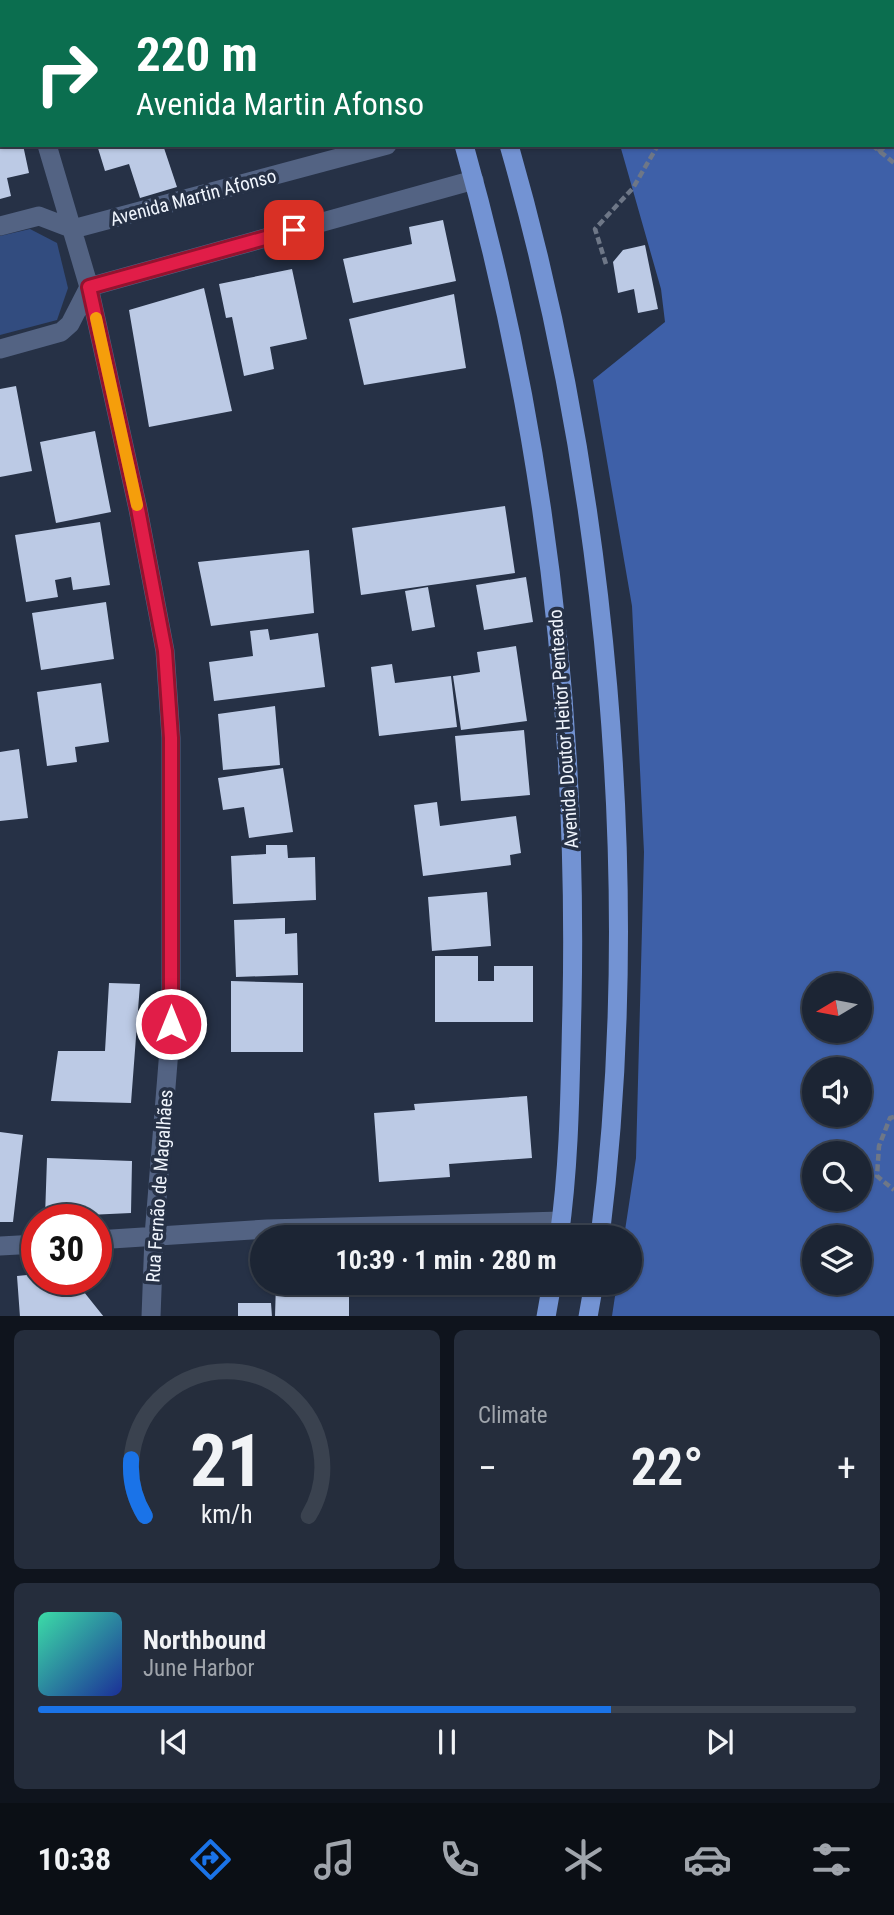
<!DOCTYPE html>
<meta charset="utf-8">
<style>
:root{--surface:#1c2534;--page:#252d3c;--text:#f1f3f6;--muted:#a0a5ac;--line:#3a424f;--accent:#1a73e8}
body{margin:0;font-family:"Roboto Condensed",sans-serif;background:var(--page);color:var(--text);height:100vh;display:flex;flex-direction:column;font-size:26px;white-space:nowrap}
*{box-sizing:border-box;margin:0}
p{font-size:23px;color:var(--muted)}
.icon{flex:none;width:38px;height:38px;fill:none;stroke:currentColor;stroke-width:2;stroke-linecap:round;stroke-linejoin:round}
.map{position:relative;height:1316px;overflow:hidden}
.drawer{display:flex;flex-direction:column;gap:14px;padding:14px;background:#0f141d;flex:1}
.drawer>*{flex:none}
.guide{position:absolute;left:0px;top:0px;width:894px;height:147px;box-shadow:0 2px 5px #0004,0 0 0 2px var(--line);background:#0b6e4f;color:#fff;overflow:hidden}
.needle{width:46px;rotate:260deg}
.tools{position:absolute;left:802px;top:973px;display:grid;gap:14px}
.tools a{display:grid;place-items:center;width:70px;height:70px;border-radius:50%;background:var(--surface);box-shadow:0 2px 5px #0004,0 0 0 2px var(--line);font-size:35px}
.speed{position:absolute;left:21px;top:1204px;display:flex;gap:14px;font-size:35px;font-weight:700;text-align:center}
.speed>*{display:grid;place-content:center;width:91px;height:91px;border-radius:50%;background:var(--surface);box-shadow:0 2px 5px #0004,0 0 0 2px var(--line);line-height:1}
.speed .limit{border:10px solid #d22;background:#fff;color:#111}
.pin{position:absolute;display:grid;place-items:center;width:60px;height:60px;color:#fff;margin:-30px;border-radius:14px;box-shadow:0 4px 10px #0006}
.me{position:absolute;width:77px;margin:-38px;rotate:0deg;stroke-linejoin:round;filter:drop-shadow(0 0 5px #0008)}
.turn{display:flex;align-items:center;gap:24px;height:147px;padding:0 21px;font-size:32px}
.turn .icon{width:91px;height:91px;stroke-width:2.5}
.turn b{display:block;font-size:49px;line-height:60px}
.big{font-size:52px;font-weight:700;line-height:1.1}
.drawer .widget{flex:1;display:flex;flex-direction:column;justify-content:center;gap:10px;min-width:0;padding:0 24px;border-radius:10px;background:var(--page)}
.drawer .dial{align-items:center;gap:0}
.dial svg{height:182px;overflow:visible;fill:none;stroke:var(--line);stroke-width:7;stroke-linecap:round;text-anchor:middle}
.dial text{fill:var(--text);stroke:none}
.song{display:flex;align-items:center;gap:21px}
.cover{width:84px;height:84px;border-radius:10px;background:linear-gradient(135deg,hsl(160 70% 55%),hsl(230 70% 35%))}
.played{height:7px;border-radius:4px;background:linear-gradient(90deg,var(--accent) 70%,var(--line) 70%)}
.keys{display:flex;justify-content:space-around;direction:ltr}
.heat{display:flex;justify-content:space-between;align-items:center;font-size:38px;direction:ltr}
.drawer .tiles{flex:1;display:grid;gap:14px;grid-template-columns:1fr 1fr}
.widget:last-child{grid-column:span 2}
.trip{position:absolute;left:250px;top:1225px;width:392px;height:70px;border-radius:35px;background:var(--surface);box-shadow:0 2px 5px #0004,0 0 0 2px var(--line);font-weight:700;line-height:70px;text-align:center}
.tab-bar{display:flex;height:112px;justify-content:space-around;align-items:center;background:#0b0f15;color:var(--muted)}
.tab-bar .icon{width:49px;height:49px}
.tab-bar .on{color:var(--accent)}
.tab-bar b{font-size:32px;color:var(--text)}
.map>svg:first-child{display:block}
</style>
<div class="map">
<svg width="894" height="1317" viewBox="0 0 894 1317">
<rect width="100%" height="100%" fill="#263146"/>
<!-- green -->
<path fill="#324c7f" d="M30,229L57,243L68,288L57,320L0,335V236Z"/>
<!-- forest -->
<path fill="#3e60a8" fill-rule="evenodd" d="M576,0H833L834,2H576Z
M894,52V1316H612L617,1283H630V1237H624L636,1158L644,852L632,606L593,380L665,322L661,289L620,145H892ZM814,985H859V1031H814ZM814,1069H859V1115H814ZM814,1153H859V1199H814ZM814,1237H859V1283H814Z"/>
<!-- building -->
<path fill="#bccae5" d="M0,145H23L29,173L7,178L11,196L0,199Z
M97,145H163L177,187L140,198L129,164L105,171Z
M443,220L456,281L353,303L343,259L412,244L409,227Z
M645,245L658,309L638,313L634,289L618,293L613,262L623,250Z
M292,269L307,339L270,347L274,369L244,376L232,317L226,318L219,284Z
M204,288L232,411L149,427L129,310Z
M454,294L466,368L364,385L349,319Z
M16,386L32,471L0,477V389Z
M95,431L111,512L56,523L40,442Z
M505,506L515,573L361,595L352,528Z
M100,522L110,585L73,590L71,577L55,580L58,597L26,602L15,535Z
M309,550L314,613L211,626L198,562Z
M526,577L533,622L484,630L476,585Z
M428,587L435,627L412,631L405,591Z
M106,602L114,659L41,670L32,613Z
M268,629L270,640L318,633L325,687L214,701L209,662L253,656L250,631Z
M516,646L527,721L461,730L453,676L480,672L477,652Z
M392,664L395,683L451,676L457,727L379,736L371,667Z
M101,683L109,742L75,747L77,762L47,766L37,692Z
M275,706L280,765L223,770L218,714Z
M524,730L530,795L461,801L455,736Z
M19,749L28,818L0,821V752Z
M283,768L293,832L249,838L244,807L223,810L218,778Z
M437,802L440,826L516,816L521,853L510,855L511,865L423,876L414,805Z
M266,845H287L288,858L315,857L316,900L233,904L231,856L266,854Z
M487,892L491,946L432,951L428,897Z
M285,918V934L297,933L298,975L236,977L234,920Z
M435,956H478V981H494V966H533V1022H435Z
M231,981L303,983V1052H231Z
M109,983L140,984L131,1103L51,1101L58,1051H105Z
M527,1096L532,1158L449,1164L450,1177L379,1182L374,1113L415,1110L414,1104Z
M0,1132L23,1135L13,1222H0Z
M47,1158L132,1161L131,1213L45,1217Z
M37,1274V1279H57L69,1293L84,1292L104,1317H20L17,1276Z
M276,1283H349V1317H275Z
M398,1283H431V1285L399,1287Z
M238,1303H271L272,1317H238Z"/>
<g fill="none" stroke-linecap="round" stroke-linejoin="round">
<!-- path -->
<path stroke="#6e7787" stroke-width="4.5" stroke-dasharray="7 3.5" stroke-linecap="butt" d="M773,0L774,2
M743,2L745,0
M849,2L851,0
M892,38L894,37
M892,143L894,142
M872,145L894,163
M878,152L888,145
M606,264L595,229L633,188L658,145
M894,1117L890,1118L879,1146L877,1176L894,1190"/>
<!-- minor -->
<path stroke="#536383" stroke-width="19" d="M0,1L2,6
M47,145L89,287L138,509L165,651L171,738V1025L154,1236L151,1317
M0,226L39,216L73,229L387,145
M0,349L61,332L70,324L89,287L474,180
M96,1240L267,1229L561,1221
M0,1246L37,1244"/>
<!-- primary -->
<path stroke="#7393d3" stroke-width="19" d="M418,0L419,2
M464,0L465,2
M464,145C543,425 578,714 572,1005C570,1082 570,1161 559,1237
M509,145C607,486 644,885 600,1237
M546,1317L552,1283
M588,1317L594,1283"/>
</g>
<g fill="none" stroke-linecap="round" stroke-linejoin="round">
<!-- route casing -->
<g stroke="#92132f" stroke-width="18">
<path id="route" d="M171,1024V738L165,651L138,509L89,287L294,230"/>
</g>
<!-- route -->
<use href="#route" stroke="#e11d48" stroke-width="12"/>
<!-- slow -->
<path stroke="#f59e0b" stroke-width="12" d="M96,318L137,505"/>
</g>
<g text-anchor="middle" stroke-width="7" stroke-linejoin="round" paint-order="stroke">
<!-- street labels -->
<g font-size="19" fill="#f0f5fd" stroke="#263146">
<text transform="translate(193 197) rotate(-15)" y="7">Avenida Martin Afonso</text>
<text transform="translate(563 729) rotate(-94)" y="7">Avenida Doutor Heitor Penteado</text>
<text transform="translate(159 1186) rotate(-86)" y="7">Rua Fernão de Magalhães</text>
</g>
</g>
</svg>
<div class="tools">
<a><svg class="needle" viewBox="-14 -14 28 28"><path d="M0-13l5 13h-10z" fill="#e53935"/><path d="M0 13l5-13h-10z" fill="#a0a5ac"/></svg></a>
<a><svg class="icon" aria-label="sound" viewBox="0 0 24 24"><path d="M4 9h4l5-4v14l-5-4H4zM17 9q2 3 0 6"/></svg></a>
<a><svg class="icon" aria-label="search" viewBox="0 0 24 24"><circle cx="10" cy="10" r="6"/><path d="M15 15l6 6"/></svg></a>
<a><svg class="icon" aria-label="layers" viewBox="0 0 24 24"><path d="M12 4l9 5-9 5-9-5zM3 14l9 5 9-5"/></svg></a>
</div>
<div class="speed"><div class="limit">30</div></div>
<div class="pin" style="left:294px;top:230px;background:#d93025"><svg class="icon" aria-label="arrive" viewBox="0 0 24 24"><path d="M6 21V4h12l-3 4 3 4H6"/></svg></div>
<svg class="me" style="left:171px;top:1024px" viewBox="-20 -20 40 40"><circle r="17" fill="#e11d48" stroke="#fff" stroke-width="3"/><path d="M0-11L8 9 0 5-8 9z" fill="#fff"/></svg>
<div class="trip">10:39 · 1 min · 280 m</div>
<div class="guide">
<div class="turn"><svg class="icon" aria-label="right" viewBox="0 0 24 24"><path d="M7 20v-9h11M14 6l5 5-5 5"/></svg><div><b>220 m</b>Avenida Martin Afonso</div></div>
</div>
</div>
<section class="drawer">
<div class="tiles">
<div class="widget dial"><svg viewBox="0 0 100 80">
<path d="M14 69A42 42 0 1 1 86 69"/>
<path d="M14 69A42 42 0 0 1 8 44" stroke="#1a73e8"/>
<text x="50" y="56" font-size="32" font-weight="700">21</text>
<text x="50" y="72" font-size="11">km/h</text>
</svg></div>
<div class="widget"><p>Climate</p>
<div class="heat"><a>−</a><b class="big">22°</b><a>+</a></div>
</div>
<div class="widget">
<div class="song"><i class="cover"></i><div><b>Northbound</b><p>June Harbor</p></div></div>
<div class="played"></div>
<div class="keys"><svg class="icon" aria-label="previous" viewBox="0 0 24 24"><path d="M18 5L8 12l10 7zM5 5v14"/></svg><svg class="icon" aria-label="pause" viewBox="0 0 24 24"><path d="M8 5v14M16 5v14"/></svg><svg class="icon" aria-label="next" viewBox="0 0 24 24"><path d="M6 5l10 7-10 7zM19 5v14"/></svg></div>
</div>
</div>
</section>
<nav class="tab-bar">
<b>10:38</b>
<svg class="icon on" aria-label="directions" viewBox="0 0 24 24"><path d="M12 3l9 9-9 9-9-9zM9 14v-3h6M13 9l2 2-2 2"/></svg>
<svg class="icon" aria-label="music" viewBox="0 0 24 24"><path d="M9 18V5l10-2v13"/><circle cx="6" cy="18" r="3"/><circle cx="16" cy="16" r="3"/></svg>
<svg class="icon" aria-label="phone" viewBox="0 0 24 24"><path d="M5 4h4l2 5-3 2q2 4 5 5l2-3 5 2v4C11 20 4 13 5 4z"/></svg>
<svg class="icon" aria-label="climate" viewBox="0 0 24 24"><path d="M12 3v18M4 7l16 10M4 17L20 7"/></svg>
<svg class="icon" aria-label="car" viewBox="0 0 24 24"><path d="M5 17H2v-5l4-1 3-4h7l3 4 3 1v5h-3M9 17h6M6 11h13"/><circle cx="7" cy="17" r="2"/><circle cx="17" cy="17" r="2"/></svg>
<svg class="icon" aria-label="filters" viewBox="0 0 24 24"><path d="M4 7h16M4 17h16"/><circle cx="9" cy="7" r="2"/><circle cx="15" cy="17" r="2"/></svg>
</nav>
